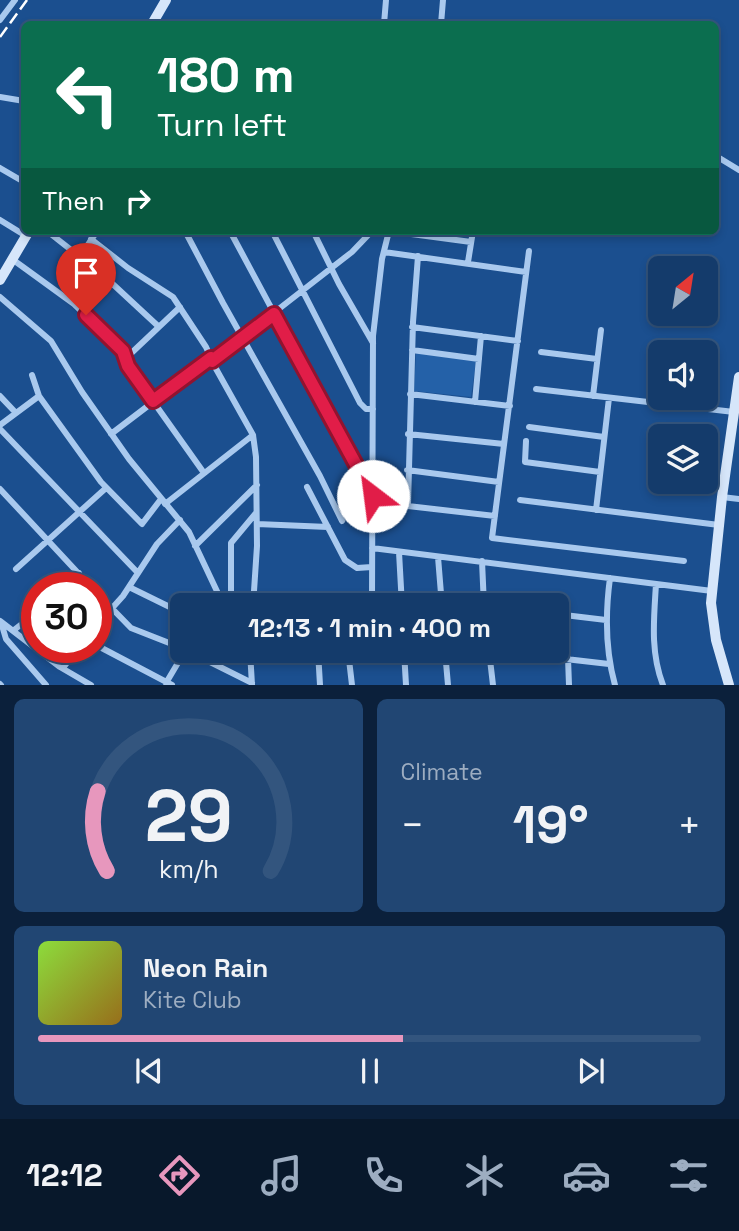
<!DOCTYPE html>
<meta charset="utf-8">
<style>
:root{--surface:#143b6b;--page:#214673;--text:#f1f3f6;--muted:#9dadc1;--line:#33557e;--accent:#e797bd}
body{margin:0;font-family:"Space Grotesk",sans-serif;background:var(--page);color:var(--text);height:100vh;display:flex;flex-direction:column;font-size:26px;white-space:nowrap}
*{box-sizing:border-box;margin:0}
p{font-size:23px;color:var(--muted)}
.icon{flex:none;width:38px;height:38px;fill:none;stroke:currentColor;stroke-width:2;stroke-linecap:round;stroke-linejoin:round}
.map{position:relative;height:685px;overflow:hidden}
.side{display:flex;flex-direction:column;gap:14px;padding:14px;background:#0b203b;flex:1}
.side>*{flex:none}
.guide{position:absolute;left:21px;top:21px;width:698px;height:214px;border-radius:10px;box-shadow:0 4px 10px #0003,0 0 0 2px var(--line);background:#0b6e4f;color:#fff;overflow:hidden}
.needle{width:46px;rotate:30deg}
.controls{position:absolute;left:648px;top:256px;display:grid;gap:14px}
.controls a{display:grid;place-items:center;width:70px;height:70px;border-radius:10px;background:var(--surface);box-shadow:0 4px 10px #0003,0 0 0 2px var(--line);font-size:35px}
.speed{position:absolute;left:21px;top:572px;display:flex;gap:14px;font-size:35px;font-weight:700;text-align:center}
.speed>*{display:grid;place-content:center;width:91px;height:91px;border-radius:50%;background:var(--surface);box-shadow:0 4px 10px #0003,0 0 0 2px var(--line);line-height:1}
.speed .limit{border:10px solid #d22;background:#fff;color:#111}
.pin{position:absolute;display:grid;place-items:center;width:60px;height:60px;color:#fff;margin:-72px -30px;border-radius:50% 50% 50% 0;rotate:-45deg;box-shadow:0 0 7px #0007}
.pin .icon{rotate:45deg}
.me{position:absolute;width:77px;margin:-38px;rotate:330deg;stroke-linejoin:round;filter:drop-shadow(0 0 5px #0008)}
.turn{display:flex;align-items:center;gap:24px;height:147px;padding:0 21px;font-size:32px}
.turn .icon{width:91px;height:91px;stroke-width:2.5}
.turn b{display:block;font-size:49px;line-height:60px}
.then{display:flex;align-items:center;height:66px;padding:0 21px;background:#0003;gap:14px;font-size:26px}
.big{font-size:52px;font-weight:800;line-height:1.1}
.side .widget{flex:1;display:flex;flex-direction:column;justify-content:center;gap:10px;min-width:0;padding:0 24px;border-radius:10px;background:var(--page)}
.side .dial{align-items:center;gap:0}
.dial svg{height:182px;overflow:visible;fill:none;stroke:var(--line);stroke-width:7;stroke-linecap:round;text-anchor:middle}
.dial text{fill:var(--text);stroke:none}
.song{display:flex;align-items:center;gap:21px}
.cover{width:84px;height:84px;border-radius:10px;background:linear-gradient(135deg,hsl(90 70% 55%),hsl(40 70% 35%))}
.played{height:7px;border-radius:4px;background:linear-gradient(90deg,var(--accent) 55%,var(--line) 55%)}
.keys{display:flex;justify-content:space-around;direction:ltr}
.heat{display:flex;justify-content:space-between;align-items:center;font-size:38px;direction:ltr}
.side .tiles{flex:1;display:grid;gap:14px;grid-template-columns:1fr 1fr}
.widget:last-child{grid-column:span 2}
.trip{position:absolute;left:170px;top:593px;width:399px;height:70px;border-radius:10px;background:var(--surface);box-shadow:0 4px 10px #0003,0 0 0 2px var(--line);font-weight:800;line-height:70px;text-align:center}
.menu{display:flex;height:112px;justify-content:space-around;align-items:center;background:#08182b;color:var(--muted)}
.menu .icon{width:49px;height:49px}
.menu .active{color:var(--accent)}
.menu b{font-size:32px;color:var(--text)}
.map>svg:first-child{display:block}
</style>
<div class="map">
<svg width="739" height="685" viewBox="0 0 739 685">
<rect width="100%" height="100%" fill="#1b4f8f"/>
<!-- green -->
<path fill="#2461a8" d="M416,353L476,361L471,397L414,391Z"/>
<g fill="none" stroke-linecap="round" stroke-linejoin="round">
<!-- street -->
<path stroke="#a9c9ee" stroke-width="6" d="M0,20L15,0
M384,24L386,0
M441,24L443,0
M0,97L24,101
M716,156L739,170
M0,168L24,182
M0,220L26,236
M47,231L103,275L158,326
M185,231L223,303L320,476L342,521
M230,231L371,494
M272,231L360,403L366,409H373
M313,231L339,284L373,343
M389,231L471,242
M91,239L128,268L173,297L206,347L215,367L253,435L256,457L257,546L253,606
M529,251L492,538L684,561
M384,252L526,272
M80,257L97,231
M12,259L74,304L123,351L128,366L204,473
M468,262L473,231
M0,297L51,341L82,392L129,459L189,532L223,604L253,600
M412,327L518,341
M412,350L479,359
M541,352L597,359
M124,360L180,307
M212,361L352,252L372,231
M32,375L39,396L101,482L142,524L161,499
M536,389L734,412
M410,394L510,406
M0,396L16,413
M593,396L601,330
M475,402L481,336
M0,425L39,396
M529,427L604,437
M0,429L138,573
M111,434L211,358
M408,434L504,444
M526,441L525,462L600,472
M407,470L499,482
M307,487L345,560L357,568L372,567
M0,489L92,588
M722,497L739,499
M520,500L719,525
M373,502L495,516
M165,504L253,435
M408,505L413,322L418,256
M596,510L609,398
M257,524L328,527
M195,546L257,485
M372,548L712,591
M399,552L402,606
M438,557L442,606
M482,561L484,606
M16,569L106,488
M610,578C605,615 605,649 615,685
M656,584C654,618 650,652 663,685
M129,587L182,613
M64,588L79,573
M96,592L131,628L182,648
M372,598L373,336L382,259L389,231
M231,603V543L256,513
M556,614L606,620
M0,621L60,667L91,685
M1,622L6,639L46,685
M96,626L123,596L157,544L180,520
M14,630L37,612
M96,645L172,685
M188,651L252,683
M250,651L252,685
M318,651L320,685
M348,651L352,685
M404,651L406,685
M445,651L448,685
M489,651L493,685
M496,651L609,664
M568,658L569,685
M63,668L78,648
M166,683L185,651
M0,684L1,685"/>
<!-- secondary -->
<path stroke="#d6e6fa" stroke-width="10" d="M152,24L166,0
M0,280L29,231
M729,685L716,640L711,603L722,497L739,377"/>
<!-- rail -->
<path stroke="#fff" stroke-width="2.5" stroke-dasharray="12 5" stroke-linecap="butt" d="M0,37L27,0"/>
</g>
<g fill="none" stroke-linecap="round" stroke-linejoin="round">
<!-- route casing -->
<g stroke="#92132f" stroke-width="18">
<path id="route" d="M86,315L123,351L128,366L153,401L211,358L212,361L274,314L373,496"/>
</g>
<!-- route -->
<use href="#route" stroke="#e11d48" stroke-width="12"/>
</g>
</svg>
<div class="controls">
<a><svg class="needle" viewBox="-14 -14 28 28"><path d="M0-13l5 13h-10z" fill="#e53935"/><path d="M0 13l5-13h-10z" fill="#9dadc1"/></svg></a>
<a><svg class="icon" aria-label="sound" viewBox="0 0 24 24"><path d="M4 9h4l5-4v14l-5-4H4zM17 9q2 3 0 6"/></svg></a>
<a><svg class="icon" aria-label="layers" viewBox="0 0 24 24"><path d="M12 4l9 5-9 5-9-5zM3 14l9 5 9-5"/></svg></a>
</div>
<div class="speed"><div class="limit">30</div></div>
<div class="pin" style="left:86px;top:315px;background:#d93025"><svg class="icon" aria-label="arrive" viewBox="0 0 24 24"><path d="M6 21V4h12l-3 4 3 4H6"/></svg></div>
<svg class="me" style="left:373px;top:496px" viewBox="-20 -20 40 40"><circle r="19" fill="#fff"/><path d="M0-13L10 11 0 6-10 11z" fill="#e11d48"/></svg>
<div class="trip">12:13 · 1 min · 400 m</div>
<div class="guide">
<div class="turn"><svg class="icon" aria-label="left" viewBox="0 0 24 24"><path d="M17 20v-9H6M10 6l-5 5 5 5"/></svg><div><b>180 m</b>Turn left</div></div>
<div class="then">Then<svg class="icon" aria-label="right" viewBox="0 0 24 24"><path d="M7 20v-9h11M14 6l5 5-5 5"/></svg></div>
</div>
</div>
<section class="side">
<div class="tiles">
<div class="widget dial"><svg viewBox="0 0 100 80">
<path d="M14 69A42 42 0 1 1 86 69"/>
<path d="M14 69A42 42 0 0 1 10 34" stroke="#e797bd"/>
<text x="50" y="56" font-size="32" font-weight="700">29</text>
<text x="50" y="72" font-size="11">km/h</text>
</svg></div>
<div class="widget"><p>Climate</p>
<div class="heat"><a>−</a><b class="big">19°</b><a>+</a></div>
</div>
<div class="widget">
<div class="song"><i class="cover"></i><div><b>Neon Rain</b><p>Kite Club</p></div></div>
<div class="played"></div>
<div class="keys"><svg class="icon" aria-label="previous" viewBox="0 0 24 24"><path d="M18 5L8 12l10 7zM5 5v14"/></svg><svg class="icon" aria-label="pause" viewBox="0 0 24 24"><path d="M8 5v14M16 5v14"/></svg><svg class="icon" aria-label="next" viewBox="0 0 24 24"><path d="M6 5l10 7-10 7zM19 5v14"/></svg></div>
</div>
</div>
</section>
<nav class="menu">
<b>12:12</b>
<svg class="icon active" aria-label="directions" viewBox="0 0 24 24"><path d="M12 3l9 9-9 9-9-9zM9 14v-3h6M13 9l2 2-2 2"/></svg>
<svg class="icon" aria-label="music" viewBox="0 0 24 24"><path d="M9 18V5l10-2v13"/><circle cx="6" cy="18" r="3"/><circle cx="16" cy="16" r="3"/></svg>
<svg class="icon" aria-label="phone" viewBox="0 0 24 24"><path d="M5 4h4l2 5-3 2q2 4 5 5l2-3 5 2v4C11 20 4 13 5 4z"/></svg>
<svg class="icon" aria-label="climate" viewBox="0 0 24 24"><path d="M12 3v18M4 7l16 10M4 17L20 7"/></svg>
<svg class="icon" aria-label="car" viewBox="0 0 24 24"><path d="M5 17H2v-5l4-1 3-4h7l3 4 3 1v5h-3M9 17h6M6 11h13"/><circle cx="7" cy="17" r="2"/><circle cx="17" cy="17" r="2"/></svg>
<svg class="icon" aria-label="filters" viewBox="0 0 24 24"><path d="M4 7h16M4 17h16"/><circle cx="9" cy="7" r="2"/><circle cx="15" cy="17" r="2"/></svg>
</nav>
